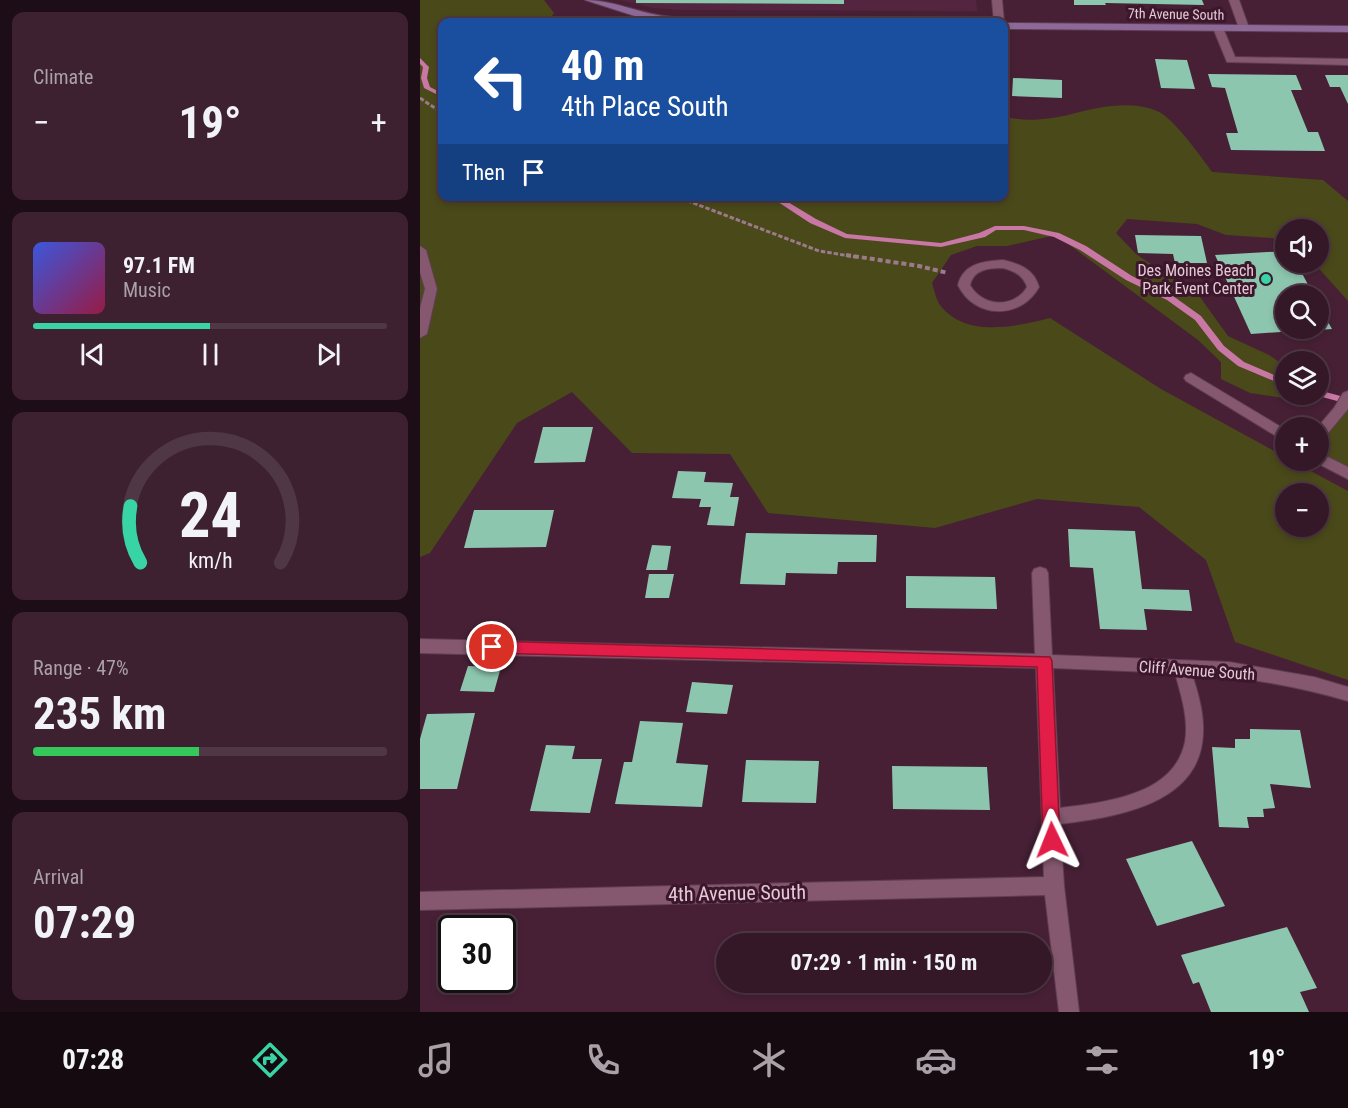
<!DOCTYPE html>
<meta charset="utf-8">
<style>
:root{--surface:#351828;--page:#3d2130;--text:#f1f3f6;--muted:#aaa0a8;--line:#4f3745;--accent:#39d4a5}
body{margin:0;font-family:"Roboto Condensed",sans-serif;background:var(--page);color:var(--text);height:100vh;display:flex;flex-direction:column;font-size:22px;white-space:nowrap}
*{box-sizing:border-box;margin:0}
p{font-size:20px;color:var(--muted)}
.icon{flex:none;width:33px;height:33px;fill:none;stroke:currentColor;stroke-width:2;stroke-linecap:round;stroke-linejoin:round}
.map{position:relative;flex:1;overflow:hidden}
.panel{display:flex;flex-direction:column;gap:12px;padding:12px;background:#1d0d16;width:420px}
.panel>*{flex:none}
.top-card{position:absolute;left:18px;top:18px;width:570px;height:183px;border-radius:12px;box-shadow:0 3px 9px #0003,0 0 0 2px var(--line);background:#1a4fa0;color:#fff;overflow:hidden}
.buttons{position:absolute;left:855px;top:219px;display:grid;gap:12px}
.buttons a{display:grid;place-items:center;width:54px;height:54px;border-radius:50%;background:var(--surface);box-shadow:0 3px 9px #0003,0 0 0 2px var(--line);font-size:30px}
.speed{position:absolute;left:18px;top:915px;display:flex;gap:12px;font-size:30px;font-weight:700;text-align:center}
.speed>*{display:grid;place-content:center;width:78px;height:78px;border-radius:50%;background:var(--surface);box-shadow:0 3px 9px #0003,0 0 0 2px var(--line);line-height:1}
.speed .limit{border:3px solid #111;border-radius:9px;background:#fff;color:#111}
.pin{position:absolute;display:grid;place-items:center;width:51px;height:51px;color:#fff;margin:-26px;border:3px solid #fff;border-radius:50%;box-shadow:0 2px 6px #0007}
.me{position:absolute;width:66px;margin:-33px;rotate:358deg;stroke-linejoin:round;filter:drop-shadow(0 0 4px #0008)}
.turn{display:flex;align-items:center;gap:21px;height:126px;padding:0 24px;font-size:27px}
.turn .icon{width:78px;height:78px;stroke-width:2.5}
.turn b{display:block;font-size:42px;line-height:51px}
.then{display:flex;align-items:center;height:57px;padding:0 24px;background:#0003;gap:12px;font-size:22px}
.big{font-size:45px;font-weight:700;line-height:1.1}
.panel .widget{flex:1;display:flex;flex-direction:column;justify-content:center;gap:9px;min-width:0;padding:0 21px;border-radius:12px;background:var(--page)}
.panel .dial{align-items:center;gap:0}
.dial svg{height:156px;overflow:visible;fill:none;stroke:var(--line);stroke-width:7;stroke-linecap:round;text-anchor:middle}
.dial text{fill:var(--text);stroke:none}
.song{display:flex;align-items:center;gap:18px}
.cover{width:72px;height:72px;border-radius:9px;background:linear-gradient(135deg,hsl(230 70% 55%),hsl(340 70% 35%))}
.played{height:6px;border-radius:3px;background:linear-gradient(90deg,var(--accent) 50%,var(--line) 50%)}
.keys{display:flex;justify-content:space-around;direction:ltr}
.heat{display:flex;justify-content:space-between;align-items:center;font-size:33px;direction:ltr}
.charge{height:9px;border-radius:4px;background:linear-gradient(90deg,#34c759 47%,var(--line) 0)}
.trip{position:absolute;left:296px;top:933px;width:336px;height:60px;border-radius:30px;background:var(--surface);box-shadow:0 3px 9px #0003,0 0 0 2px var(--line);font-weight:700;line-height:60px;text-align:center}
.tab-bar{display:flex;height:96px;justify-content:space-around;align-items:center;background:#150a10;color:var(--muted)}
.tab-bar .icon{width:42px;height:42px}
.tab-bar .current{color:var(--accent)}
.tab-bar b{font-size:27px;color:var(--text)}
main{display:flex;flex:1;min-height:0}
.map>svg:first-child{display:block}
</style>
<main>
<section class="panel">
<div class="widget"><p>Climate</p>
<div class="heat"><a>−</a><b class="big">19°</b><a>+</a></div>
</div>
<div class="widget">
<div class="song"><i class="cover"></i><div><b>97.1 FM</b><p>Music</p></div></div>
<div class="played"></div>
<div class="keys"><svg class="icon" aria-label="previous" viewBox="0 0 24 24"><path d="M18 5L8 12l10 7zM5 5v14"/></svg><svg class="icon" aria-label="pause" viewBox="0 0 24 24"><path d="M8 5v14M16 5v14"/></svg><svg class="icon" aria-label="next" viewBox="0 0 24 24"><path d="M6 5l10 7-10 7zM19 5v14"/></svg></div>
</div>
<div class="widget dial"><svg viewBox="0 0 100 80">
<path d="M14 69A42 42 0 1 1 86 69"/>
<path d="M14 69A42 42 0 0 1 9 40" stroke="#39d4a5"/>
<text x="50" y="56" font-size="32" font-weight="700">24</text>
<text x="50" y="72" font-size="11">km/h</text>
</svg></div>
<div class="widget"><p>Range · 47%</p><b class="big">235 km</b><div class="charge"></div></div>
<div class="widget"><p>Arrival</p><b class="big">07:29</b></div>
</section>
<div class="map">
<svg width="928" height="1012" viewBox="0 0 928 1012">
<rect width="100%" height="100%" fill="#472035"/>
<!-- built -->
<path fill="#54253f" d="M200,0H556L557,11L262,10L233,8Z"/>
<!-- green -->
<path fill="#4a491a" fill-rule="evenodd" d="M0,0H124L134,13L128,22H22V196H584V116C604,123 631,119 652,114C679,107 710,100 737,111C753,117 782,158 792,172L903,180L928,201V301L894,263L898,262V230H866L865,239L806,235L777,224L707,219L696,233L716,254L780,297L808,336L849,355L865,366L866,394L874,395L871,399L830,393L801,379V362L778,340L636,235L587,246H557L531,255L512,283C514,289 516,299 520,305C545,338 595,327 630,318L741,389L865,457L866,460L872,461L928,491V680L815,642L786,560L719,507L617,499L515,528L348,513L310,454L212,453L152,392L97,423L10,553L0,557ZM866,494H898V526H866Z
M928,396V470L899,456L898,436Z"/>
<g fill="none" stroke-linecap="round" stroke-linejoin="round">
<!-- stream -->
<path fill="#c977a5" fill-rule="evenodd" d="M0,58L9,67L7,78L10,87L22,93V97L4,88L1,78L3,67L0,64Z
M349,196H358L396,219L427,234L521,243L559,233L575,226H604L639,233L666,246L712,276L753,296L781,316L804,346L824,362L866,380V386L818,366L798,350L775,320L747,300L706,280L660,250L634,237L604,230H576L565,237L521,247L425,238L390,223Z
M898,390L928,398V404L895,395L898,394Z"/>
</g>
<!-- building -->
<path fill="#8dc6af" d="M216,0H424V4L216,3Z
M654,0H782L784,5L685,3L686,5H654Z
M735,59L767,60L775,89L741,88Z
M788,74L876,75L882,90H871L888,132H898L905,151L811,150L806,133H818L805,88L792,87Z
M905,75H928V104L920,87H910Z
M593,78L642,80V98L592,96Z
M715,235L781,236L787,263H755L753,254L718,253Z
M866,251V262H876L894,296H866V328L890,330L831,334L795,255Z
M898,304L912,329L898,330Z
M123,427H173L165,462L114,463Z
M258,471L286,472L284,482L313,483L310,497H319L314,526L287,525L291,507H279L281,499L252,498Z
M54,510H134L126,547L44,548Z
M648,529L715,531L722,589L769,590L772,611L724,609L727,630L680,629L673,568L650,567Z
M326,533L457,535L456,562H418L417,574L366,573L365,585L320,584Z
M232,545L251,546L247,570H226Z
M229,574H254L249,598H225Z
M486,576L575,577L577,609L486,608Z
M48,666L81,667L74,692L40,691Z
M272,682L313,685L307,714L266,712Z
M55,713L37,789H0V739L7,714Z
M220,721L263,723L256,763L288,765L282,807L195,804L204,762H212Z
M830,729L880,730L891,788L850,784L855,808L843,809L844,817H827L829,828L799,827L792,747L815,748V739H830Z
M126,745L155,746L152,759H182L170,813L110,811Z
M326,760L399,761L396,803L322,802Z
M472,766L567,767L570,810L473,809Z
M772,841L805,906L737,926L706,859Z
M867,927L897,988L880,992L889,1012H791L779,982L773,984L761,955Z"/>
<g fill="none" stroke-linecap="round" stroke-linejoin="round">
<!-- lane casing -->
<g stroke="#603e51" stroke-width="2">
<path id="lane" d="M809,0H819L829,28L827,30L819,28Z
M795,26L803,28L815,57L928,59V65L807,62L793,28Z
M583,260C600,264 614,269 619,287C601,320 554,319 538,285C543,264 563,261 583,260ZM583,268C594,271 603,275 607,287C594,309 562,307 550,285C554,269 569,268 583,268Z
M771,373L866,430V442L766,381L764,378L766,375Z
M928,391V409L903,439L898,441L897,428L914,408L923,393Z
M898,452L928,467V479L893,461L898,460Z"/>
</g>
<!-- street casing -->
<g stroke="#603e51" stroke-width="2">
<path id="street" d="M572,0H582L584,22V23L574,22Z
M0,246L6,250L17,289L7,334L0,338V308L5,289L0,272Z
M620,567L626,569L628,573L632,655L809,662L894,677L928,687V701C877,686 825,677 772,674C778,693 784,713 783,733C781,805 695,817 640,824L644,886L659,1012H639L625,895L0,910V892L624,877L616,668L0,653V639L615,654L612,573L614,569ZM633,668L755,673C761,695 769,719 765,742C754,796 685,802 640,808Z"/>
</g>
<!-- secondary casing -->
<g stroke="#603e51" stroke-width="2">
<path id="secondary" d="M165,0C195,0 222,15 252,17C289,20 327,18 364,19L369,22H249L221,18Z
M584,23L928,26V32L584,29Z"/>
</g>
<!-- path-far1 -->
<path stroke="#9b7b8b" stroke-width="3" stroke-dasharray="4.5 2" stroke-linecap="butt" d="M0,98L22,113
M255,196L399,251L436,257"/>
<!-- path -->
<path stroke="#9b7b8b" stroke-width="4" stroke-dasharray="5 3" stroke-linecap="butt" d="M426,255L499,266L528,273"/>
<!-- lane -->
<use href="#lane" fill="#85586f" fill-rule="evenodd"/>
<!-- street -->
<use href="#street" fill="#85586f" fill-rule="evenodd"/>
<!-- secondary -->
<use href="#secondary" fill="#8c6998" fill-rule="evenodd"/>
</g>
<!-- route -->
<path fill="#e11d48" stroke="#92132f" stroke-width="1.5" d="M72,641L630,657L632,661L640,840L638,846L632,848L626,846L623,840L617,667L72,653L67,652L64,647L67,643Z"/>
<!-- markers -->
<circle fill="#39d4a5" stroke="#3c162b" stroke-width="2" cx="846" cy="279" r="6"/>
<g text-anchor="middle" stroke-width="6" stroke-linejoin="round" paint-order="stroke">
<!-- far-street labels -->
<g font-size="14" fill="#e4cad6" stroke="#3c162b">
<text transform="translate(756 14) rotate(1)" y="5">7th Avenue South</text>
</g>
<!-- poi labels -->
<g font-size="16" fill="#e4cad6" stroke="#3c162b" text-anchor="end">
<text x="834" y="276">Des Moines Beach<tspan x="834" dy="18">Park Event Center</tspan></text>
</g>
<!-- street labels -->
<g font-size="16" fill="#e4cad6" stroke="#3c162b">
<text transform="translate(777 670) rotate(4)" y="6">Cliff Avenue South</text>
</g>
<!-- near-street labels -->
<g font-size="20" fill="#e4cad6" stroke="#3c162b">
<text transform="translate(317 893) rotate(-1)" y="7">4th Avenue South</text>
</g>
</g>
</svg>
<div class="buttons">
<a><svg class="icon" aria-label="sound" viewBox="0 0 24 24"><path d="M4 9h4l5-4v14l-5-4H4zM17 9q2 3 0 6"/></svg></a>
<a><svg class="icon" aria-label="search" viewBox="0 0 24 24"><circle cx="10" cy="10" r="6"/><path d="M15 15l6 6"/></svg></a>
<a><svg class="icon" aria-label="layers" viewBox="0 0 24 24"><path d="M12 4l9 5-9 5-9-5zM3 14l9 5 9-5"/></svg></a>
<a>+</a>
<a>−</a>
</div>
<div class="speed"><div class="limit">30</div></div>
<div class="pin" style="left:72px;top:647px;background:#d93025"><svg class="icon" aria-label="arrive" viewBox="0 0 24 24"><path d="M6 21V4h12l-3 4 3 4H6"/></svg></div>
<svg class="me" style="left:632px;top:840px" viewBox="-20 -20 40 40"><path d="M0-17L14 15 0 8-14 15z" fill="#e11d48" stroke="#fff" stroke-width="4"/></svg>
<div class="trip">07:29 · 1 min · 150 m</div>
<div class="top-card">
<div class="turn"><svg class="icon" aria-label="left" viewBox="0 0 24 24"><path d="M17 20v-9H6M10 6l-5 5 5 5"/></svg><div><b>40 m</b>4th Place South</div></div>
<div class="then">Then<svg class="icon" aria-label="arrive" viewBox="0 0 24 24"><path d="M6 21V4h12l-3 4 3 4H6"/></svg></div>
</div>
</div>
</main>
<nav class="tab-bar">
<b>07:28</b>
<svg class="icon current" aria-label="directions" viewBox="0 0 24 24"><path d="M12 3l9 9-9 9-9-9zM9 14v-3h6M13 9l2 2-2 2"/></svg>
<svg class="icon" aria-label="music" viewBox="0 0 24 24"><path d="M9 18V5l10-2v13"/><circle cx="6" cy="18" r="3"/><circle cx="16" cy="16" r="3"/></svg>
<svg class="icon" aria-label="phone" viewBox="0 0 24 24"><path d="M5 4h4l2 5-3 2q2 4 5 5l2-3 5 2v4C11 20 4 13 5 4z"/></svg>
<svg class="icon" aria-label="climate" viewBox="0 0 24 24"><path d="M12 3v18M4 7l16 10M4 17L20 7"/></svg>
<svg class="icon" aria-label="car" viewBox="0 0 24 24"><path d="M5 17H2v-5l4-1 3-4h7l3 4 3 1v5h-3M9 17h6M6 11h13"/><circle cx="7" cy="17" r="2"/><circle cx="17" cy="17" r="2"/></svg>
<svg class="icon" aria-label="filters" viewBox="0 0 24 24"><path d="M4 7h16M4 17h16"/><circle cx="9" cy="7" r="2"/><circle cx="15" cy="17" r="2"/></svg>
<b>19°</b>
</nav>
